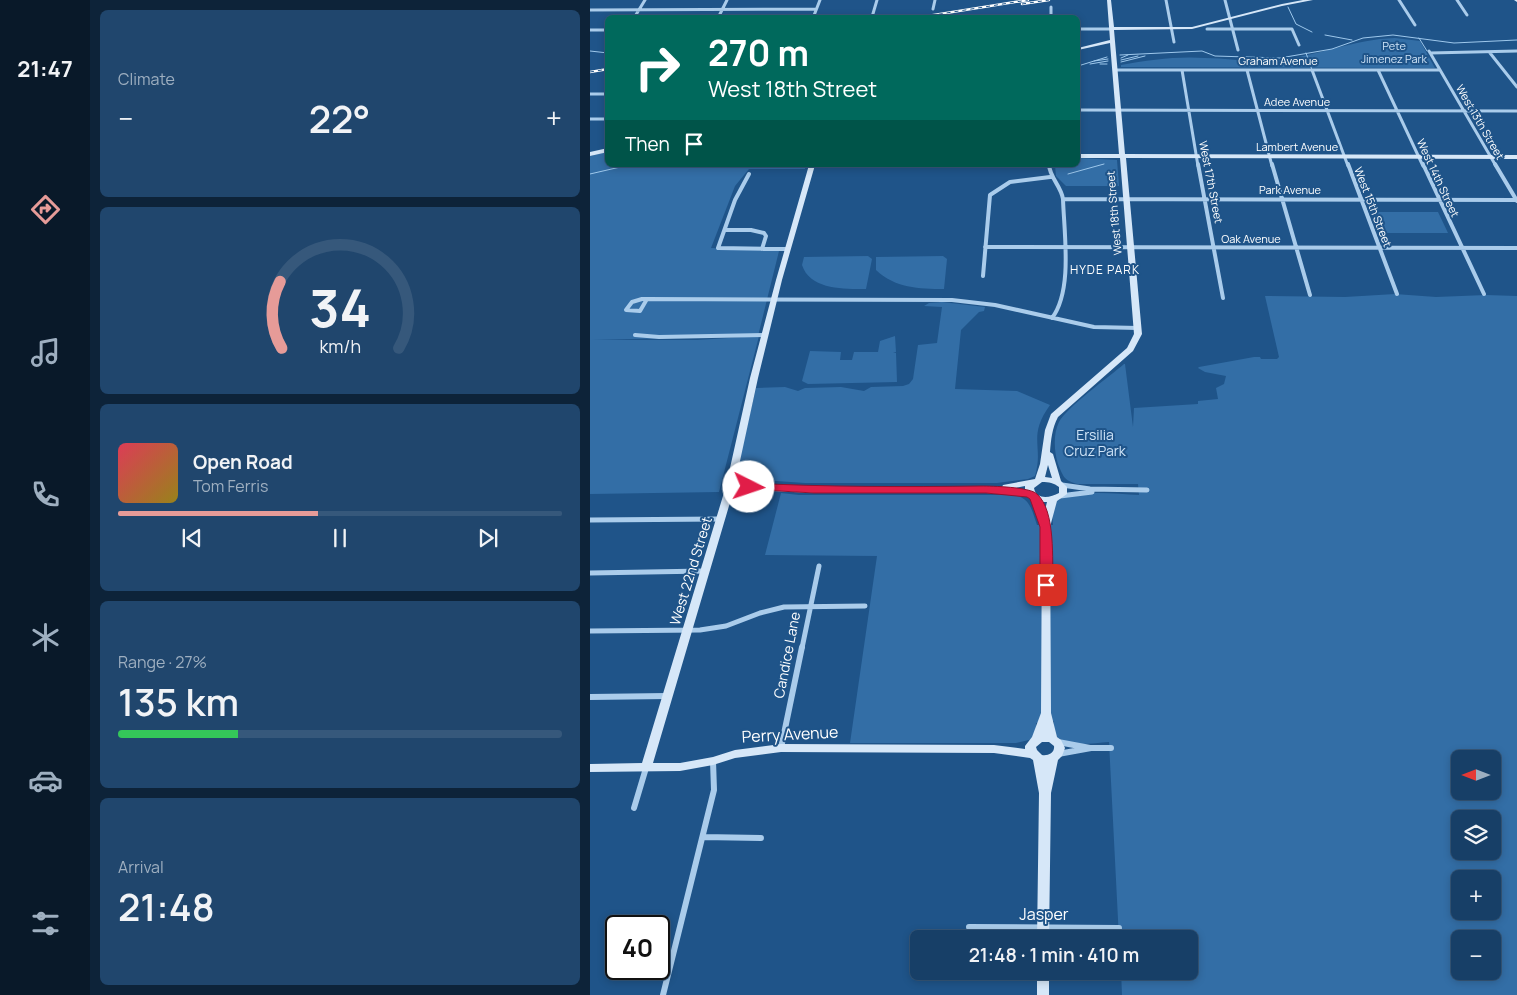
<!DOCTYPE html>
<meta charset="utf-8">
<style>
:root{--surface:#173f67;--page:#20466d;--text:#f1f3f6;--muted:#9eafc0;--line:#36587b;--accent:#e69b98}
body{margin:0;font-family:Manrope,sans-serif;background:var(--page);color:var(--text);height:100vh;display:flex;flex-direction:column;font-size:19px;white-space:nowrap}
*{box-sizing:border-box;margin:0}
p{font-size:16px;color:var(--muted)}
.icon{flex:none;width:28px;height:28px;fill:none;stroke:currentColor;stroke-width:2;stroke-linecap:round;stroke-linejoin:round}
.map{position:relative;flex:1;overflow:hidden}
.details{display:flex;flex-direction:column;gap:10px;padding:10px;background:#0d2339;width:500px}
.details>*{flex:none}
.banner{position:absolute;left:15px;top:15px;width:475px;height:152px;border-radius:8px;box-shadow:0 2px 8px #0003,0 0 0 1px var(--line);background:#00695c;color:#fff;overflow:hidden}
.needle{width:32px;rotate:270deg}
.fabs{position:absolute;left:861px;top:750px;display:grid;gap:10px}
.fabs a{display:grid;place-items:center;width:50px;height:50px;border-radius:8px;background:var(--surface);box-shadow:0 2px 8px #0003,0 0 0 1px var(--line);font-size:25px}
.speed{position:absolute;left:15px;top:915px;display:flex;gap:10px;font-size:25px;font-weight:700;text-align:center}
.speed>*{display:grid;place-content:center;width:65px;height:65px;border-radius:50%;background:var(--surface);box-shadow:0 2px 8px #0003,0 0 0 1px var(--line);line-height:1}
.speed .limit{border:2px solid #111;border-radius:8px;background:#fff;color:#111}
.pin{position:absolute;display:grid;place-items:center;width:42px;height:42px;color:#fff;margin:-21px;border-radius:10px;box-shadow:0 2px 8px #0006}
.me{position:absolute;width:55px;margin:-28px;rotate:94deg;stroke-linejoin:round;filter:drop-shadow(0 0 4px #0008)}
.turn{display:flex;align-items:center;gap:18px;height:105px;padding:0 20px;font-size:22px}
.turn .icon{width:65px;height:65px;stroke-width:2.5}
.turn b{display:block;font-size:35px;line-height:42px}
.then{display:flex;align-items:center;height:48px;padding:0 20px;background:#0003;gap:10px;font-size:19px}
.big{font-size:38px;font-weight:600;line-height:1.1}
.details .widget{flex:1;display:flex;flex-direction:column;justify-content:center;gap:8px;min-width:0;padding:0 18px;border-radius:8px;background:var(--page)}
.details .dial{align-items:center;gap:0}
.dial svg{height:130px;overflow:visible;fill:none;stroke:var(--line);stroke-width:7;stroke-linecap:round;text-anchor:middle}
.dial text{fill:var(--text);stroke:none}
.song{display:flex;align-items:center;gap:15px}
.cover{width:60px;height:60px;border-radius:8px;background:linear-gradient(135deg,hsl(350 70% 55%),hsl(50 70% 35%))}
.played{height:5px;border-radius:2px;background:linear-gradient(90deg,var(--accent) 45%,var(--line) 45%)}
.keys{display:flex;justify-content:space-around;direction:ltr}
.heat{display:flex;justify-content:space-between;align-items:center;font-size:28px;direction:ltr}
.charge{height:8px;border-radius:4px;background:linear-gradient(90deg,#34c759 27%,var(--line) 0)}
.trip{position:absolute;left:320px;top:930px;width:288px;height:50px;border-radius:8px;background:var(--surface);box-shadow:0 2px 8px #0003,0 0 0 1px var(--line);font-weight:600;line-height:50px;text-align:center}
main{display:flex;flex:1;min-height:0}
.dock{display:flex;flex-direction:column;width:90px;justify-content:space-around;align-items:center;background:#091929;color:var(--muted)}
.dock .icon{width:35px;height:35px}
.dock .selected{color:var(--accent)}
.dock b{font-size:22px;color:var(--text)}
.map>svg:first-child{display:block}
</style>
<main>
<nav class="dock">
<b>21:47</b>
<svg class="icon selected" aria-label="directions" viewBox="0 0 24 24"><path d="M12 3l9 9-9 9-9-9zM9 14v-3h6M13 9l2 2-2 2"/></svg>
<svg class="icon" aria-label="music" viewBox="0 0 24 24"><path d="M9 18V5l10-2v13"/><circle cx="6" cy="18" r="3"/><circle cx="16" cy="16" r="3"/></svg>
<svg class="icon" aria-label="phone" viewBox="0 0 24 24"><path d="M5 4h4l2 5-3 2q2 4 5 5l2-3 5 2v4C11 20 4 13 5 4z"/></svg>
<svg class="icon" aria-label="climate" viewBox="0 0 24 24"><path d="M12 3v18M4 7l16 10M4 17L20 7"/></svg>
<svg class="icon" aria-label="car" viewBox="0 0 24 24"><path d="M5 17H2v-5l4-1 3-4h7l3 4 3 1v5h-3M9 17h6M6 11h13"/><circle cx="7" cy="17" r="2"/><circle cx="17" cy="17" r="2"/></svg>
<svg class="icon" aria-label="filters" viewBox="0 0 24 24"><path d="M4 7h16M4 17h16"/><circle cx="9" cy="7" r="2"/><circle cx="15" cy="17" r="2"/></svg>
</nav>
<section class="details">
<div class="widget"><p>Climate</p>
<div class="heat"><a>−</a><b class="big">22°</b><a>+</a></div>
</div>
<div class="widget dial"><svg viewBox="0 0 100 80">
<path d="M14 69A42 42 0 1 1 86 69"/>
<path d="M14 69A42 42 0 0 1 13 28" stroke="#e69b98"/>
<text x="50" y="56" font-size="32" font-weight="700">34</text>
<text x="50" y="72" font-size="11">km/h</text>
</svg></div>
<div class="widget">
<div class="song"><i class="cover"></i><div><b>Open Road</b><p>Tom Ferris</p></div></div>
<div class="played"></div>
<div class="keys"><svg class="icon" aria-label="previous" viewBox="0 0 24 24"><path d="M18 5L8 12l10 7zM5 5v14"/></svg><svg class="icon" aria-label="pause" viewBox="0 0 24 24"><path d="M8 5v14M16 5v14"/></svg><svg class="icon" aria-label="next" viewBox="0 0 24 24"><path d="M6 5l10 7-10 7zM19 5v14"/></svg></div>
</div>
<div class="widget"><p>Range · 27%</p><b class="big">135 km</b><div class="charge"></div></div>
<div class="widget"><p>Arrival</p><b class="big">21:48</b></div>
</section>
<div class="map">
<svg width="927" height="995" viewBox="0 0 927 995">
<rect width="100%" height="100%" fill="#1f5489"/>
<!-- green -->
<path fill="#336ea6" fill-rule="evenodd" d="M805,38L830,41L845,68L531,67V65C559,60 587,56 615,58C638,58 661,63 684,61C725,57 764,39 805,38Z
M17,152L18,165H215V169H159L145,186L121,248L189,251L168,336L2,340H107L169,336L129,492L0,494V156Z
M488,158L527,160L529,186H476L466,176L465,165H488Z
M780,212H848L858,233H789Z
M278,256L282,259L276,289C254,289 220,290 212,265L214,257Z
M353,256L357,259L354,289C329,289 305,288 286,270V257Z
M805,294L846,297L896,295L927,296V995H532L531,971H599V939H529L519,742C500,743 476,749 463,733L464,721L446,723L447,732L443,739L426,743H260L287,556L175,555L191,493L209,495H426C441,500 442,511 447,525H463L462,513L465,501C490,489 523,494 549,495L548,484H747H488C474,481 473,476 468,464C464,451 463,434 469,422C477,407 519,377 534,364H535L543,427L544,408L608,404V401L628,399L626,388L634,384L636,376L615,372L608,368L609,367L664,357H670L671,359H687L689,357L675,296L755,297ZM870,759H902V791H870ZM870,819H902V851H870ZM870,879H902V911H870ZM870,939H902V971H870Z
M352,302L395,307L394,311L389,312L371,330L365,389L427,391L460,405C437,437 454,446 445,476L438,479L407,483H215L145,478L166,388L195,387L208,391L215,388L251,387L274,391L281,387L313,386L319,384L323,379L328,345L347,343L352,307L334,306L339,303Z
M305,336L306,352L303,353H306L307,382L218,384L212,381L220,351L251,352L250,360H262L264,352H288L290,341Z"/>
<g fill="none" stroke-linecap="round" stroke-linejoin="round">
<!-- stream -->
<path stroke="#9ec8ec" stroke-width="1" d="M698,7L706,24L722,32
M735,35L762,40
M829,38L837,51
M0,51L18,53
M716,53L722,70
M530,55L612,51L625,56L690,58L742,49L773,38L803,35L864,43L927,40
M531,58L538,55
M531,60L548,56
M504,61L518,59
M531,62L555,56
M500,64L518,61
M510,64H517
M488,66L517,57
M0,174L39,165
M478,174L514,164"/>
<!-- street-far3 -->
<path stroke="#aacceb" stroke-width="3" d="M576,0L584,42
M635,0L648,50
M809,0L825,25
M867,0L877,15
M461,7V18
M343,9L345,0
M0,10L226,9
M282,17L287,0
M44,18L55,0
M128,18L137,0
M223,18L230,0
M488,29H522
M617,29H702L709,45
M0,30H18
M839,51L906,166
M840,53L927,51
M900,53L927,87
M525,70H850
M592,70L608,166
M657,70L682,166
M722,70L758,166
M788,70L833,166
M0,94H18
M488,110L927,111
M0,119H18"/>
<!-- street-far2 -->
<path stroke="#aacceb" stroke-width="4" d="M608,164L633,298
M682,164L720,295
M758,164L807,294
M833,164L894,294
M905,164L927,201
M459,165C460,178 471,186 473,199C474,233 483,290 462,318
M159,174L145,200L128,248L198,249
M473,199L927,200
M135,230H161L174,233L176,236L172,249
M395,247L927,248
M393,276L400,195L420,182L460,177
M52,299H57L50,311L36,310L42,302Z
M57,299L362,300L405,305L504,327L548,328
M45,335L69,337L175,335"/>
<!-- street-far1 -->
<path stroke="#aacceb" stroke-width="5" d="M472,485L500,489L557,490
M470,496L502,492
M0,520L131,519
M0,573L115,571
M0,631L110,630L136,626L170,613L194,607L275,606
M212,648L229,566"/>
<!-- street -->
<path stroke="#aacceb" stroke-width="6" d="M0,697L77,696
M468,742L500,748
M191,748L212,647
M468,754L501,748H521
M44,808L56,768
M113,837L171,838
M379,927L529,928
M73,995L124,790L123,761"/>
<!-- secondary -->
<path fill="#d6e7f8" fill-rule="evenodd" d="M517,0H521L524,27H602L692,4L713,0H723L692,6L602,29L524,30L535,154L927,155V159L536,158L552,334L543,351L468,417C462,428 461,440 460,452L463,454L471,481L477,487V494L467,501L460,527L461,713L467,737L471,740L475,748L472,756L468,760L461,793L459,939H447L449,793L443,760L440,758L404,753L191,752L145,758L123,765L90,771L0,772V764L52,763L136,486L160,378L186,280L219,165H225L192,280L168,378L145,484L224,487L413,489L412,487L413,485L445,479L450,464L455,430L461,414L537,348L544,334L530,158H488V154H529L520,43L488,50V48L520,40ZM458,465L462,478L455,477ZM452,482C459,482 464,483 469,487V493C460,498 446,500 444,488ZM435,486V490L420,489ZM144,489L224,493H396L438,495L441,499L452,525L451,713L442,737L435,746V749L404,745L191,744L145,750L123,757L90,763H63ZM451,502H457L455,510ZM452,742H459L464,746C465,753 458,756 452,755L447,750L446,747Z
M924,0H927V2Z
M18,148V152L0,156V152Z
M447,971H459V995H447Z"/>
<!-- rail casing -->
<g stroke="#fff" stroke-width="2.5">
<path id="rail" d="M432,4L459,0
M325,18L438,0
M0,72L18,69"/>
</g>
<!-- rail -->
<use href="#rail" stroke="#1f5489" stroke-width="1" stroke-dasharray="4" stroke-linecap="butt"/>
</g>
<!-- route -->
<path fill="#e11d48" stroke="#92132f" d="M159,483C236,487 314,487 391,486C402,486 440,487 447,494C466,511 462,561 463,585L456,589L450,585V527L440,499L437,497L396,493H224L155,489L153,487L155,484Z"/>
<g text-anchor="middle" stroke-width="4" stroke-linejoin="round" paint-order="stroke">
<!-- far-park labels -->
<g font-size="11" fill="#cfe4f8" stroke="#1f5489">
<text x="804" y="50">Pete<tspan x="804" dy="13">Jimenez Park</tspan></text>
</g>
<!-- far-street labels -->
<g font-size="11" fill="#fff" stroke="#1f5489">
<text x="688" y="65">Graham Avenue</text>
<text x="707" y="106">Adee Avenue</text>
<text transform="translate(890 122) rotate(60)" y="4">West 13th Street</text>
<text x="707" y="151">Lambert Avenue</text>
<text transform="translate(848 178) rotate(65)" y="4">West 14th Street</text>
<text transform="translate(621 182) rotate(79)" y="4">West 17th Street</text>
<text x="700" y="194">Park Avenue</text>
<text transform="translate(783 207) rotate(69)" y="4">West 15th Street</text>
<text transform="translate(524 213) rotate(-95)" y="4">West 18th Street</text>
<text x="661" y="243">Oak Avenue</text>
</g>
<!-- far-neighbourhood labels -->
<g font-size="12" letter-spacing="1" fill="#fff" stroke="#1f5489">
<text x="515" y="274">HYDE PARK</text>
</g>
<!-- park labels -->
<g font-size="14" fill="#cfe4f8" stroke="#1f5489">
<text x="505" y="440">Ersilia<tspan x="505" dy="16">Cruz Park</tspan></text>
</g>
<!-- street labels -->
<g font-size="14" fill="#fff" stroke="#1f5489">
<text transform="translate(101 571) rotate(-73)" y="5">West 22nd Street</text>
<text transform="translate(197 655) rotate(-79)" y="5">Candice Lane</text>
</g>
<!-- near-street labels -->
<g font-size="16" fill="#fff" stroke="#1f5489">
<text transform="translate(200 734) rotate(-3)" y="6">Perry Avenue</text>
<text x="454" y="920">Jasper</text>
</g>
</g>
</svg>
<div class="fabs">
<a><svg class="needle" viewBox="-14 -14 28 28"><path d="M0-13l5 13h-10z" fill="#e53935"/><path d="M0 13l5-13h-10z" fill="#9eafc0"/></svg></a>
<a><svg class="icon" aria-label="layers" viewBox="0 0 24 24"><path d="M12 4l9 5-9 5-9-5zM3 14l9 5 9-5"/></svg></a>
<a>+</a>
<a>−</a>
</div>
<div class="speed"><div class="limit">40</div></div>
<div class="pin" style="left:456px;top:585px;background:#d93025"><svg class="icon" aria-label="arrive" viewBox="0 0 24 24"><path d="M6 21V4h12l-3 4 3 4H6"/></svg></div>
<svg class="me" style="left:159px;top:487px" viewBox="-20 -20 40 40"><circle r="19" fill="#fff"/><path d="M0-13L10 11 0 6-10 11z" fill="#e11d48"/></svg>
<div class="trip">21:48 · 1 min · 410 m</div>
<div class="banner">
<div class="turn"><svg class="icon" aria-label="right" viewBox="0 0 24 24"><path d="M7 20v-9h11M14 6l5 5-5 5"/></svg><div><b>270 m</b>West 18th Street</div></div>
<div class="then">Then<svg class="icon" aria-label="arrive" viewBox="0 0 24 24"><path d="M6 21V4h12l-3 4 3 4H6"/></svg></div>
</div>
</div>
</main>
